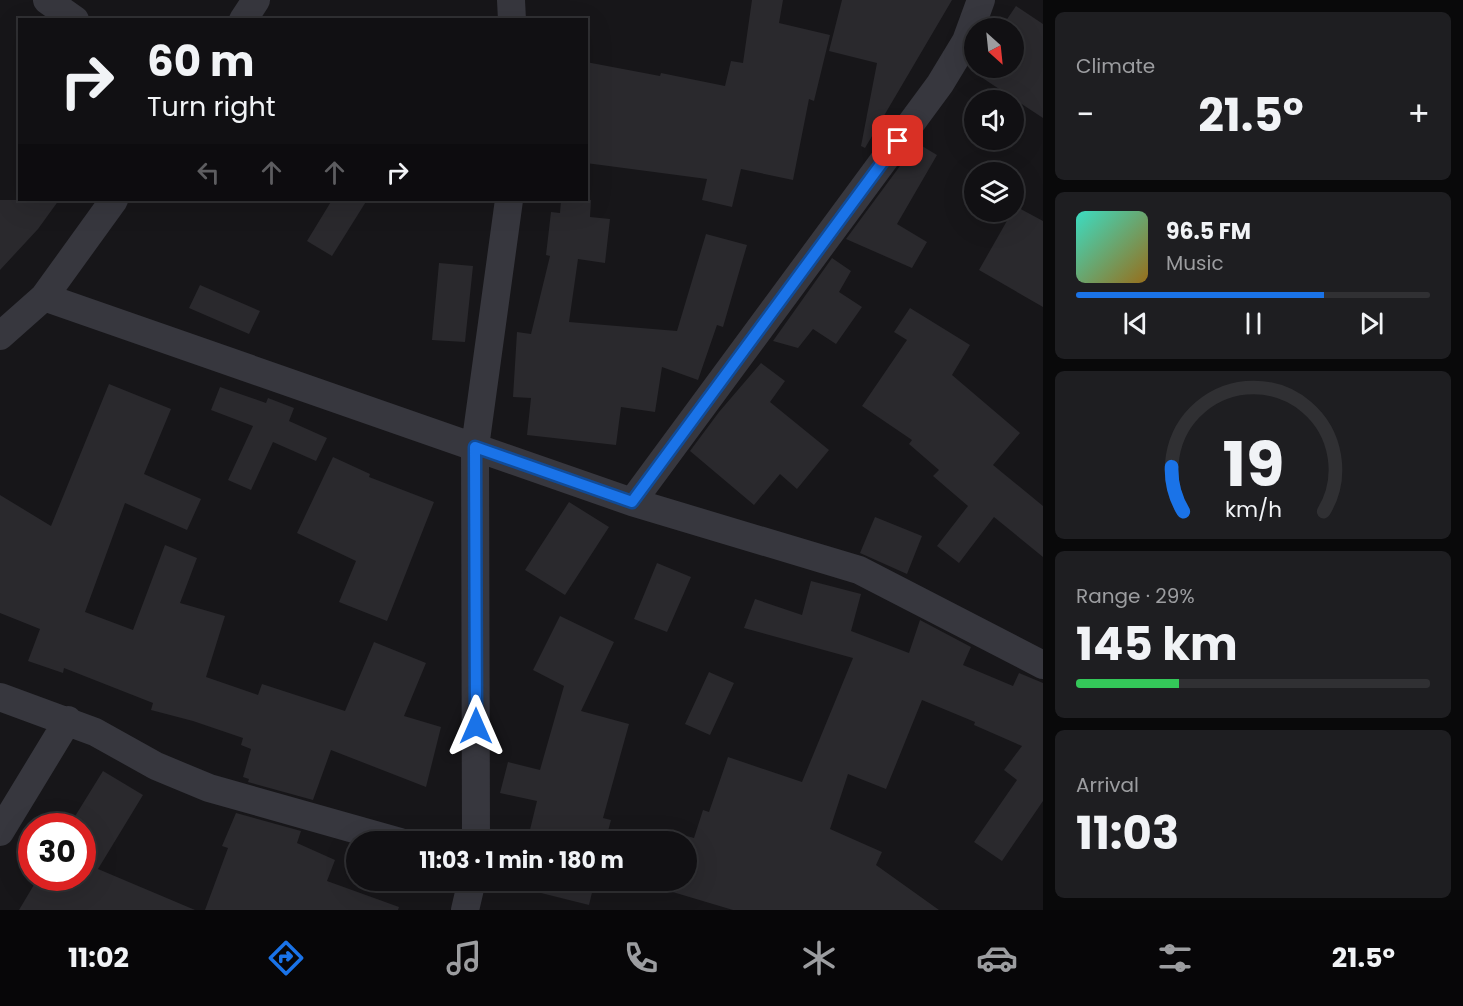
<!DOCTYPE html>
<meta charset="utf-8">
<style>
:root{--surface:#111013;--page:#1e1e21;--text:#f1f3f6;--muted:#9c9da0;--line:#303033;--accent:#1a73e8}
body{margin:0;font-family:Poppins,sans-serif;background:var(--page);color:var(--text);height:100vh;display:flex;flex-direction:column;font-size:22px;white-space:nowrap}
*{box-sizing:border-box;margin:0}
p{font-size:20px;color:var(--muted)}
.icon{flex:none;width:33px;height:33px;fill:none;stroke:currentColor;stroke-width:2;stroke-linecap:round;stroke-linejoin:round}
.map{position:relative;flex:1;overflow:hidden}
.details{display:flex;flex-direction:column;gap:12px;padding:12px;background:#09090a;width:420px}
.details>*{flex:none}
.guide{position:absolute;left:18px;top:18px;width:570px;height:183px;border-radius:0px;box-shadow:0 6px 24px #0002,0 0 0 2px var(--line);background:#111013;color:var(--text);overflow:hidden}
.needle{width:39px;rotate:153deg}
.fabs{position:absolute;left:964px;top:18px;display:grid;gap:12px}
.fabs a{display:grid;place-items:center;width:60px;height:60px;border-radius:50%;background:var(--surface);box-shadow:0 6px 24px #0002,0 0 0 2px var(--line);font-size:30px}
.speed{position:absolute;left:18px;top:813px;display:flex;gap:12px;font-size:30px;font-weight:700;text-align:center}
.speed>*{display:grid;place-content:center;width:78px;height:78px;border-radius:50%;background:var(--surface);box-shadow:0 6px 24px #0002,0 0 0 2px var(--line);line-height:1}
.speed .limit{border:9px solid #d22;background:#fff;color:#111}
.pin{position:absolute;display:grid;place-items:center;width:51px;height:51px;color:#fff;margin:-26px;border-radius:12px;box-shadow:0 3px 9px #0006}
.me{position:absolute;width:66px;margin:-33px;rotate:0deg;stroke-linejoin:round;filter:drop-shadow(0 0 4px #0008)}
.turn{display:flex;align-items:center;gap:21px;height:126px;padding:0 30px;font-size:27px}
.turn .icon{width:78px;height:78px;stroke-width:2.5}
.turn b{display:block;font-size:42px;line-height:51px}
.lanes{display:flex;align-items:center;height:57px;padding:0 30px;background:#0003;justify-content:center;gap:30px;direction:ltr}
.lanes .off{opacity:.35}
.big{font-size:45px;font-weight:700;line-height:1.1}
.details .tile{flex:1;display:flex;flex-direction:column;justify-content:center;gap:9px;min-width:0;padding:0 21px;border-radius:9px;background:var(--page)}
.details .dial{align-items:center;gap:0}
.dial svg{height:156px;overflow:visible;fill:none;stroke:var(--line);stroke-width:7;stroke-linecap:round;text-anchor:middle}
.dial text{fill:var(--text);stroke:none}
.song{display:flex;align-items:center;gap:18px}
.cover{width:72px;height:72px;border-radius:9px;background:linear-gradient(135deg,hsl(170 70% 55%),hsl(40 70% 35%))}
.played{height:6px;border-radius:3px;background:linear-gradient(90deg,var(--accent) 70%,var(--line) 70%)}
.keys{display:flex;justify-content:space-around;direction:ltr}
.heat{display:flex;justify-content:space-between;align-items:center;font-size:33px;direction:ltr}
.charge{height:9px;border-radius:4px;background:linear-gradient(90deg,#34c759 29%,var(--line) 0)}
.trip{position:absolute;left:346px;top:831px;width:351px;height:60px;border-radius:30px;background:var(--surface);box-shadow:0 6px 24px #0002,0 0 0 2px var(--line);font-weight:700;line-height:60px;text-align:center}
.tab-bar{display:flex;height:96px;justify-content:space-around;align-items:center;background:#070608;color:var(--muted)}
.tab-bar .icon{width:42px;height:42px}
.tab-bar .on{color:var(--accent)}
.tab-bar b{font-size:27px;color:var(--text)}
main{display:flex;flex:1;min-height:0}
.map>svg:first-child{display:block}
</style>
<main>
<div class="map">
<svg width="1043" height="910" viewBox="0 0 1043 910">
<rect width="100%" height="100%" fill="#171619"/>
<!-- building -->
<path fill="#2a292d" d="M752,0H783L779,23L830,35L814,101L809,99L793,180L741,169L732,207L702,200L707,179L586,163V62L660,76L661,73L725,86L731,61L743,63Z
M842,0H952L865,148L861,146L877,63L829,51Z
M1016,6L1043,24V118L972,71L975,67L1014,68V28H1001Z
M917,143L937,155L897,224L927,242L912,268L846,239Z
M0,200H59L38,229L0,270Z
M332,200H367L332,256L307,241Z
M561,200H591L590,217L610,219L605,263L578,259L569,322L677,331L706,234L747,245L723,327L717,325L698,380L662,367L655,412L621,407L616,445L527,435L531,398L513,397L517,332L531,334L550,256L546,255L551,212L560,213Z
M1015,206L1043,221V307L979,270L1012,212H1014Z
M832,258L851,271L839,292L862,307L836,344L813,329L798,348L773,341Z
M439,263L473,266L465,342L432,340Z
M200,285L260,311L249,334L189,308Z
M910,308L970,345L952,375L1020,433L993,465L1043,506V557L994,517L959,563L937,546L968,506L933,476L939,470L909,444L912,440L862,406L907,340L894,332Z
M761,363L785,381L770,402L829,450L797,489L780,474L754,505L690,451L719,412Z
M109,384L171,409L144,474L201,499L187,530L125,503L85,612L133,630L165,545L197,558L180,603L225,616L206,677L258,695L262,684L345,711L374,642L426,663L404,716L441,727L426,787L331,750L313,800L248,782L249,779L243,777L251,749L241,745L243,738L193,721L151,710L153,703L64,668L63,673L28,661L40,629L0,613V495L51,526Z
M220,387L266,403L268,398L294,408L289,421L327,438L316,461L273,442L251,490L228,480L253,426L211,410Z
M333,457L370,474L369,477L434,502L387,621L339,602L356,561L297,533Z
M569,502L609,527L565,595L525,570Z
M875,517L922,536L907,574L860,553Z
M657,563L691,577L667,632L634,619Z
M811,581L861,594L851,631L909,653L920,620L971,647L963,665L1013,686L1019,673L1043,683V801L1002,861L974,842L1017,780L1004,770L1022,746L974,725L975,722L922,700L886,789L848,774L830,829L882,852L876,865L939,910H733L666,890L669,880H687V842H681L683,835L694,838L703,810L709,812L728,757L802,782L853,658L744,628L755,599L802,615Z
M560,616L614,642L581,711L629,724L603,818L611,820L605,842H527L537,801L500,793L508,762L540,770L564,686L533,670Z
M709,672L734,683L710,735L685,724Z
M103,771L143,795L98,869L195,910H19L38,878H82V826H69Z
M236,813L301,831L297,843L335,860L327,881L399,907L398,910H205L228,848L222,846Z
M518,880H595L589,905L517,887Z"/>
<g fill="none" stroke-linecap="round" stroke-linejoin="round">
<!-- street -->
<path stroke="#37373e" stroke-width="28" d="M47,0L75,20
M511,0L512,20
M243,20L256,0
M44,297L632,502L859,570L1043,665
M0,336L44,297L114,200
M632,502L940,84L966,41L981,0
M0,697L95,732L156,766L209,788L400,842
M0,832L68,720
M476,842L475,447L509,200
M465,910L472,880"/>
</g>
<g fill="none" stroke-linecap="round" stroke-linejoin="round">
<!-- route casing -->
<g stroke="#114b97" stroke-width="15">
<path id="route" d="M476,726L475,447L632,502L898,141"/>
</g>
<!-- route -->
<use href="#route" stroke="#1a73e8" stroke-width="10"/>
</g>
</svg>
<div class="fabs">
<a><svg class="needle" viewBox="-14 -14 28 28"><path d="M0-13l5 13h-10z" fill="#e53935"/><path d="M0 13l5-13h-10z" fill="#9c9da0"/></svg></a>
<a><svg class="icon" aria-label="sound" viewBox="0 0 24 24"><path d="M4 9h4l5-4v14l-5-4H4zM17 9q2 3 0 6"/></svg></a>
<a><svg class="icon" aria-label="layers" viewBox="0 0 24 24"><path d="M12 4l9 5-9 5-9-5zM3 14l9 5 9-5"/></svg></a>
</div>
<div class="speed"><div class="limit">30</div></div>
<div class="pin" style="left:898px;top:141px;background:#d93025"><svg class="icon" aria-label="arrive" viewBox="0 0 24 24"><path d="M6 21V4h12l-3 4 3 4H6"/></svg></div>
<svg class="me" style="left:476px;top:726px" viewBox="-20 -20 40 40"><path d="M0-17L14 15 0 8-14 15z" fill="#1a73e8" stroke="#fff" stroke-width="4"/></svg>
<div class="trip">11:03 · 1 min · 180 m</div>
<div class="guide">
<div class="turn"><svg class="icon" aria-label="right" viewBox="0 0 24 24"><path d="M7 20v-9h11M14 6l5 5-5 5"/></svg><div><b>60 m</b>Turn right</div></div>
<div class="lanes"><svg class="icon off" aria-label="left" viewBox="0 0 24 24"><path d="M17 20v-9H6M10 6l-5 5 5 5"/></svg><svg class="icon off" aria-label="ahead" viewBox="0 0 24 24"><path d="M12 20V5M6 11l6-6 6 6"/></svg><svg class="icon off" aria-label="ahead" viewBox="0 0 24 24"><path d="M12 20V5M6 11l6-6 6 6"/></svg><svg class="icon" aria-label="right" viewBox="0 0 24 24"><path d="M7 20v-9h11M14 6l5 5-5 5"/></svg></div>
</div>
</div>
<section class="details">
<div class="tile"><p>Climate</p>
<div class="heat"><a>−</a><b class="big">21.5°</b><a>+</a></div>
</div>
<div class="tile">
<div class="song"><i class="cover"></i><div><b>96.5 FM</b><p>Music</p></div></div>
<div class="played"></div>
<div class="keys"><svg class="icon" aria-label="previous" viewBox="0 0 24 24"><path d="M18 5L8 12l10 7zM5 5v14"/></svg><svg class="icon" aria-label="pause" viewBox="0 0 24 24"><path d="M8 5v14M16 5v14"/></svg><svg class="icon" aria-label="next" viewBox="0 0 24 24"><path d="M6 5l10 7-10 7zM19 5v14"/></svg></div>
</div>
<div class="tile dial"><svg viewBox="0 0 100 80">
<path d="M14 69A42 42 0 1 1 86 69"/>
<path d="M14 69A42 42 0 0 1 8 46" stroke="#1a73e8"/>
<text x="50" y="56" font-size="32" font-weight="700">19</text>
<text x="50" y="72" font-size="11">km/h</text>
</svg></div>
<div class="tile"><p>Range · 29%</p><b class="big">145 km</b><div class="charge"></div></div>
<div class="tile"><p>Arrival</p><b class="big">11:03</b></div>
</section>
</main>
<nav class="tab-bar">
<b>11:02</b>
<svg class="icon on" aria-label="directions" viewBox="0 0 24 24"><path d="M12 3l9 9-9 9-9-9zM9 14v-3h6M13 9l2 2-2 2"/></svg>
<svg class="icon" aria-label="music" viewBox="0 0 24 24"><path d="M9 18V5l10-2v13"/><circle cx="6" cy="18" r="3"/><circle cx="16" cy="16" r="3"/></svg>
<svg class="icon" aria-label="phone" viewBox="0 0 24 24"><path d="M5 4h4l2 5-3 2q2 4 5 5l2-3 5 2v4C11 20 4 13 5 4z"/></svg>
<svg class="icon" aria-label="climate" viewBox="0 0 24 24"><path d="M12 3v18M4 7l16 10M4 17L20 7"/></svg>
<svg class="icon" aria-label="car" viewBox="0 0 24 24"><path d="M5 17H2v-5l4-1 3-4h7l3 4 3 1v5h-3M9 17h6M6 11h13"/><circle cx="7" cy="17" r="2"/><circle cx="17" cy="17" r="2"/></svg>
<svg class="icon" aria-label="filters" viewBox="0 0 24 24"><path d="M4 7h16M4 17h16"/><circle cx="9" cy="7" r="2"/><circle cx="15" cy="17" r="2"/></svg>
<b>21.5°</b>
</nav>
